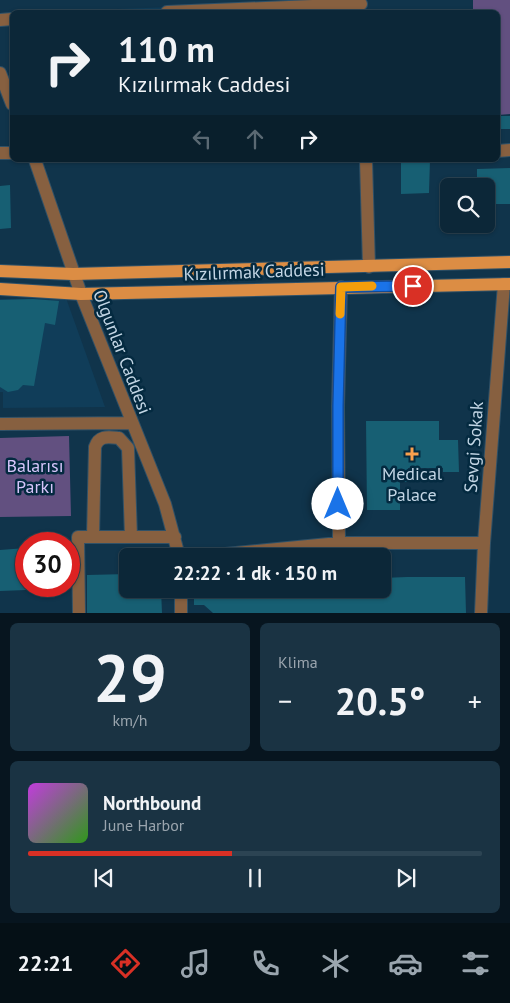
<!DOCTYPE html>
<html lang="tr">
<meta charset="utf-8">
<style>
:root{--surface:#0c2738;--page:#1a3343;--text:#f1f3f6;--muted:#9aa5ae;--line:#2c4453;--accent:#d93025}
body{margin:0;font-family:"PT Sans",sans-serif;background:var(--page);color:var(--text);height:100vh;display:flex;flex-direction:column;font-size:19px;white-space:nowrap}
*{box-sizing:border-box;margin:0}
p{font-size:16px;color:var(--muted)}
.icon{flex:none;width:28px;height:28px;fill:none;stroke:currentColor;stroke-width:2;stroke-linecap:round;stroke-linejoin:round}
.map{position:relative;height:613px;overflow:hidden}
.drawer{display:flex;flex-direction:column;gap:10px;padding:10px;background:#07151f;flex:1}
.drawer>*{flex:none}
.hud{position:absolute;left:10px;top:10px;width:490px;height:152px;border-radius:8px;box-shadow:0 1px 4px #0004,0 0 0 1px var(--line);background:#0c2738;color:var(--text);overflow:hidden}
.tools{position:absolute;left:440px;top:178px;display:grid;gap:10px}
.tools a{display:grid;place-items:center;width:55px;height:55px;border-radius:8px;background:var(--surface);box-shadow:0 1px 4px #0004,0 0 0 1px var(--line);font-size:25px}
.speed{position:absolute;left:15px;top:532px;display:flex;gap:10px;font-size:25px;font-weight:700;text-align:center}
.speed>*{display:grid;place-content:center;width:65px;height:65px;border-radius:50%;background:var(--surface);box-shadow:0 1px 4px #0004,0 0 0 1px var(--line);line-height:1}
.speed .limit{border:8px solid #d22;background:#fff;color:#111}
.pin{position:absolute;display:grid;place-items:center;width:42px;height:42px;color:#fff;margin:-21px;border:2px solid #fff;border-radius:50%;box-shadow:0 1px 5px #0007}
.me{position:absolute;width:55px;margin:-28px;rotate:0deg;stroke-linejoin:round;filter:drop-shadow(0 0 4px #0008)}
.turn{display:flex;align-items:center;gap:18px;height:105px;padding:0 25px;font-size:22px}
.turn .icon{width:65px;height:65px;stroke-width:2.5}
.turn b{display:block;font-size:35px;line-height:42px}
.lanes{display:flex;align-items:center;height:48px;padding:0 25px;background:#0003;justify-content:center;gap:25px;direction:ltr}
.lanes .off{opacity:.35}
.big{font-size:38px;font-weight:800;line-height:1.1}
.drawer .widget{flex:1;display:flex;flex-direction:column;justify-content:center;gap:8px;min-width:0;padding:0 18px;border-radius:8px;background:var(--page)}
.drawer .dial{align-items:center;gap:0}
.dial b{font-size:65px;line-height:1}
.song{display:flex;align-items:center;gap:15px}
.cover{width:60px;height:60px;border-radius:8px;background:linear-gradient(135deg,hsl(290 70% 55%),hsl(110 70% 35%))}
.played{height:5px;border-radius:2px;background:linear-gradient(90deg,var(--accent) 45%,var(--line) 45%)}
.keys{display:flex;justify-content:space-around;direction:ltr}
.heat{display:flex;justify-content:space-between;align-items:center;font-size:28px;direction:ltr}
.drawer .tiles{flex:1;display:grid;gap:10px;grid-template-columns:1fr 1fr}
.widget:last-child{grid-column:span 2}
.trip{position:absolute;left:119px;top:548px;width:272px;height:50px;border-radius:8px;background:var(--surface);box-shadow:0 1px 4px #0004,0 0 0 1px var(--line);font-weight:800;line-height:50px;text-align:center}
.menu{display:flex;height:80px;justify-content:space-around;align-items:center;background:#051016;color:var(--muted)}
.menu .icon{width:35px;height:35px}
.menu .selected{color:var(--accent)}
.menu b{font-size:22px;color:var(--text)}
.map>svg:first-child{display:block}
</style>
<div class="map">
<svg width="510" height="613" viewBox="0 0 510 613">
<rect width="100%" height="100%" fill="#10344b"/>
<!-- built -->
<path fill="#103d59" d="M315,2V12H34Z
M66,298L105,407L3,408V392H0V299Z"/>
<!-- green -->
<path fill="#625080" d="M473,0H510V114L498,115V12H473Z
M69,436L71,516L0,517V438Z"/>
<!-- building -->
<path fill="#175f73" d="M498,116H510V129H498Z
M401,160H430L429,193L401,194Z
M510,168V204H489V201H486V186H477V169Z
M10,185L11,228L0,229V186Z
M33,299L59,301L55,325L45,323L34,386L23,385L18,390L8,392L0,387V300Z
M366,421H439V440H458L459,472H443V468H408V482H400V510H367Z
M26,548V590L0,591V550Z
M128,574V589H161L162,613H87V575Z
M407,577H465L466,613H213L204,605H194V589H382V578Z"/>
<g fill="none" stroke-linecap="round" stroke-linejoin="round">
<!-- minor casing -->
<g stroke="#305167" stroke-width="14">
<path id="minor" d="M167,12L361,4
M0,20L12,19
M0,73L12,104
M498,151L510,150
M0,153H12
M35,160L81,294L165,504L179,556
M366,160L369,267
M0,424L131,423
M93,537L95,447C99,435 108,437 119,438L128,448L131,537
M339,543L338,406L341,287
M205,556L339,543H484
M181,589V613
M79,613L78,537H175
M481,613L484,543L504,284"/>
</g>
<!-- major casing -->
<g stroke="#305167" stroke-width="14">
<path id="major" d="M0,271L73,274L510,262
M0,289L81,294L510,284"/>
</g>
<!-- minor -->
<use href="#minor" stroke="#876040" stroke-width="12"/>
<!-- major -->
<use href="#major" stroke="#dc8d44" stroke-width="12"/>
</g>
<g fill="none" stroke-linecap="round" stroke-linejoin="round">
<!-- route casing -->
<g stroke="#114b97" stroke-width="12">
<path id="route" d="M338,504V406L341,287L413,286"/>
</g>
<!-- route -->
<use href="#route" stroke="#1a73e8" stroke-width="9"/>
<!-- slow -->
<path stroke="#f59e0b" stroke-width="9" d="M340,314L341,287L372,286"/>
</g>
<!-- markers -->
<path fill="#f9a04d" stroke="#042a40" stroke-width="2" d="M409.5 446.5h5v5h5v5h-5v5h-5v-5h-5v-5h5z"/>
<g text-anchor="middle" stroke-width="5" stroke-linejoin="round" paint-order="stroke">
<!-- street labels -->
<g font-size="18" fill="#c3d6e5" stroke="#042a40">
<text transform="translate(254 272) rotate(-2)" y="6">Kızılırmak Caddesi</text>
<text transform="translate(122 352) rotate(69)" y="6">Olgunlar Caddesi</text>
<text transform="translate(474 447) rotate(-86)" y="6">Sevgi Sokak</text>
</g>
<!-- park labels -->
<g font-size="18" fill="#d7c5fa" stroke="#042a40">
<text x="35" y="472">Balarısı<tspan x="35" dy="21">Parkı</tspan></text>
</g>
<!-- poi labels -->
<g font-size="18" fill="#c3d6e5" stroke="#042a40">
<text x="412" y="480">Medical<tspan x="412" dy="21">Palace</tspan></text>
</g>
</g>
</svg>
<div class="tools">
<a><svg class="icon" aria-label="search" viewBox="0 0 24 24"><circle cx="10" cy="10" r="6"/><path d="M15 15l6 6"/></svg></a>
</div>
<div class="speed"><div class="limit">30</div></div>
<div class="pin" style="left:413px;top:286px;background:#d93025"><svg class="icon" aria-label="arrive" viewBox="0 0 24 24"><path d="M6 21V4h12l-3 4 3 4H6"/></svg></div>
<svg class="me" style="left:338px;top:504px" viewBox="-20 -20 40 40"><circle r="19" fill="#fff"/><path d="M0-13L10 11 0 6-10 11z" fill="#1a73e8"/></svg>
<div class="trip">22:22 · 1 dk · 150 m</div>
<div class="hud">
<div class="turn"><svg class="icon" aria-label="right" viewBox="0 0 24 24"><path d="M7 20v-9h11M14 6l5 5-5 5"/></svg><div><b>110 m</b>Kızılırmak Caddesi</div></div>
<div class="lanes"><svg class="icon off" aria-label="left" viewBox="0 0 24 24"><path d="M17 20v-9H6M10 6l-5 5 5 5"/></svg><svg class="icon off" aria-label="ahead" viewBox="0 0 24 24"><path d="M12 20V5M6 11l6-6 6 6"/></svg><svg class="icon" aria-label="right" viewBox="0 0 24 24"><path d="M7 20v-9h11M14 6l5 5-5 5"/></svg></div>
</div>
</div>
<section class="drawer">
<div class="tiles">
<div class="widget dial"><b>29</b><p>km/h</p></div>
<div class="widget"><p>Klima</p>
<div class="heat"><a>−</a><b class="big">20.5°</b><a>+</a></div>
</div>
<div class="widget">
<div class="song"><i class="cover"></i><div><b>Northbound</b><p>June Harbor</p></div></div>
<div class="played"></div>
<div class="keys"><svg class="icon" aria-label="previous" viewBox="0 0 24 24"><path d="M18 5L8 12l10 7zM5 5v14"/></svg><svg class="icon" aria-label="pause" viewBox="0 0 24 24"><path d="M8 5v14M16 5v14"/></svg><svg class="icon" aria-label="next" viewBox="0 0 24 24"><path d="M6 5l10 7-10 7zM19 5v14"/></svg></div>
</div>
</div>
</section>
<nav class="menu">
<b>22:21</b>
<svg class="icon selected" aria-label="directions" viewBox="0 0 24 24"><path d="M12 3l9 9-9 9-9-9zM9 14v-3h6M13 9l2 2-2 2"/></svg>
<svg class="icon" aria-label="music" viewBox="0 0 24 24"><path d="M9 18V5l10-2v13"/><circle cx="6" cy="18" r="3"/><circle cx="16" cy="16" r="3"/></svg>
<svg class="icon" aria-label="phone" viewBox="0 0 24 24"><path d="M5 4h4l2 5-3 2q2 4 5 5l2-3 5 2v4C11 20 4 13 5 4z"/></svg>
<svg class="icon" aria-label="climate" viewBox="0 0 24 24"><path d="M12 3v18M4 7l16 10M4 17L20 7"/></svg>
<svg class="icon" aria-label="car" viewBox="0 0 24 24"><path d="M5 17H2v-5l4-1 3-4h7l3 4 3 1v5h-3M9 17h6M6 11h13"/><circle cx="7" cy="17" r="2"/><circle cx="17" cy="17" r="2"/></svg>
<svg class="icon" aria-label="filters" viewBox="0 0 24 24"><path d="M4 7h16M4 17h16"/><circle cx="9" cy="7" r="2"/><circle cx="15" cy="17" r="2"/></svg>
</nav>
